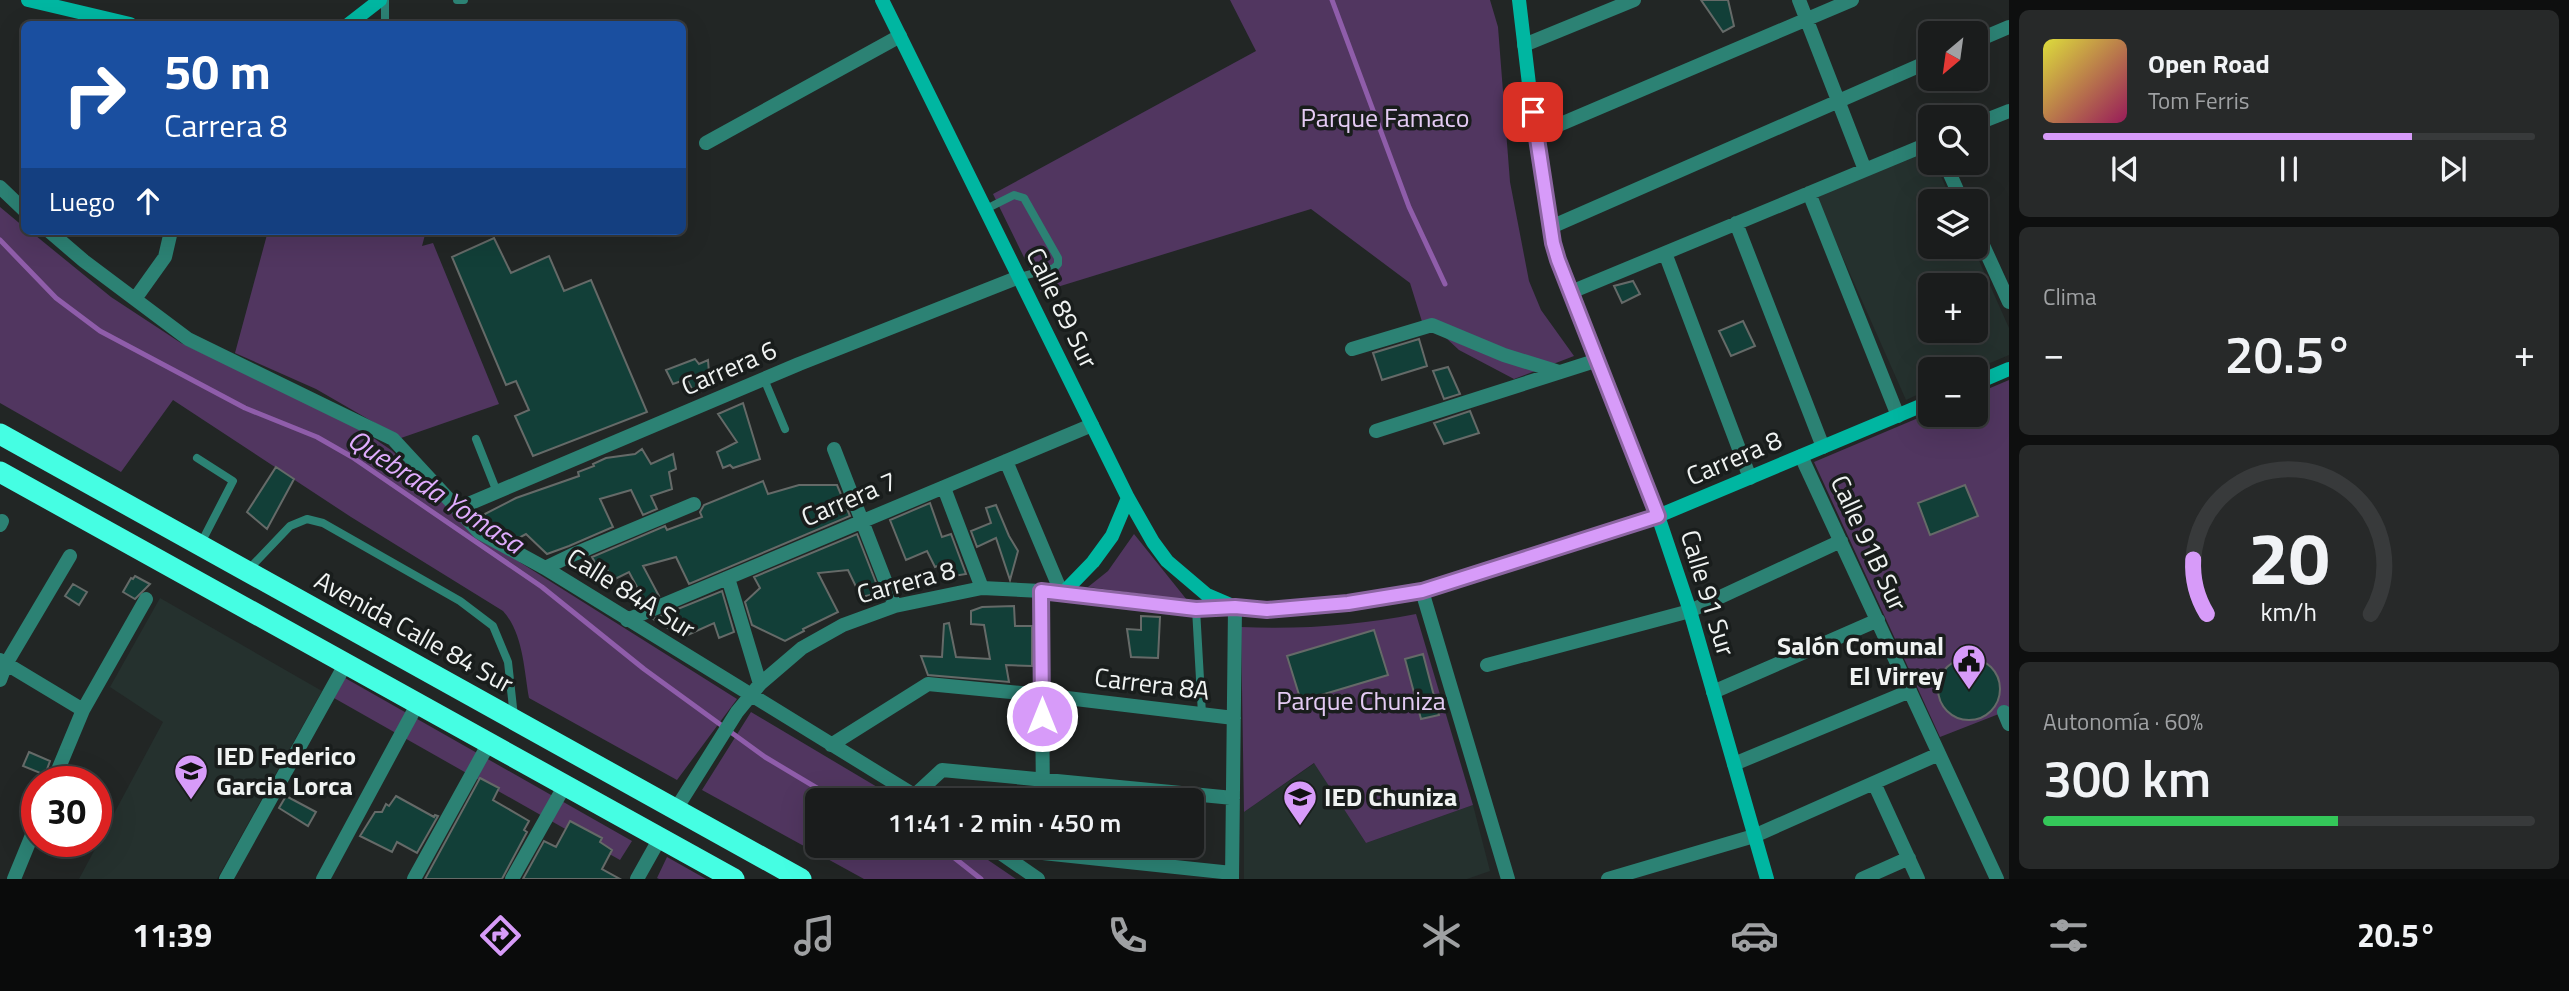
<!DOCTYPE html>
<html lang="es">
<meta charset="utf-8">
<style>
:root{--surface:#1a1c1c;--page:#272929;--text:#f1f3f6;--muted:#9fa1a3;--line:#383a3b;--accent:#d79bf9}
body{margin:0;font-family:"Titillium Web",sans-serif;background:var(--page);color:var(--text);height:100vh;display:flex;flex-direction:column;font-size:26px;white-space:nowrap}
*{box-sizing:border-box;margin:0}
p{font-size:23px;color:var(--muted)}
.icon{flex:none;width:38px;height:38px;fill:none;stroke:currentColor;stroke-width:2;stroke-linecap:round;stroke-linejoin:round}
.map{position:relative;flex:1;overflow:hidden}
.details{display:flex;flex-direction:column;gap:10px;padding:10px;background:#0e0f0f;width:560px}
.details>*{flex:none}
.hud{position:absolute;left:21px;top:21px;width:665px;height:214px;border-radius:10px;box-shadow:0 7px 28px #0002,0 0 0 2px var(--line);background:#1a4fa0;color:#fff;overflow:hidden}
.needle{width:46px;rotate:209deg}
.tools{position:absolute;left:1918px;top:21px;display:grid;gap:14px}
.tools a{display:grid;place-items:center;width:70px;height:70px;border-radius:10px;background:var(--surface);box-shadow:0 7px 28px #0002,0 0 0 2px var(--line);font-size:35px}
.speed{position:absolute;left:21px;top:766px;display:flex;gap:14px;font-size:35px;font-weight:700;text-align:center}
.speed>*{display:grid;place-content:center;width:91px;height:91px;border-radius:50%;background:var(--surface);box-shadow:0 7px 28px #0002,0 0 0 2px var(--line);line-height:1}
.speed .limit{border:10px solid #d22;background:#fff;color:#111}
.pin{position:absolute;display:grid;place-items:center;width:60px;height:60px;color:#fff;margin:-30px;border-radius:14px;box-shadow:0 4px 10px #0006}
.me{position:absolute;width:77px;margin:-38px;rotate:0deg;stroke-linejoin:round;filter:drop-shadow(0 0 5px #0008)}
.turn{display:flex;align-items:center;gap:24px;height:147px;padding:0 28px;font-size:32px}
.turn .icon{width:91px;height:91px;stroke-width:2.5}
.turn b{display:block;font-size:49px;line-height:60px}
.then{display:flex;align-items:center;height:66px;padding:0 28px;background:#0003;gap:14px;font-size:26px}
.big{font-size:52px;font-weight:600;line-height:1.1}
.details .card{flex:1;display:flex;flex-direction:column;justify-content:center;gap:10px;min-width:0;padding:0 24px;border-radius:10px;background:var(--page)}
.details .dial{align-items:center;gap:0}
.dial svg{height:182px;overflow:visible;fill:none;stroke:var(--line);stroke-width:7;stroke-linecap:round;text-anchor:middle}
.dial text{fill:var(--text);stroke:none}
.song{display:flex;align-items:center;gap:21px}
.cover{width:84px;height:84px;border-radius:10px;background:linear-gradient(135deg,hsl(60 70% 55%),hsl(330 70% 35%))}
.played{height:7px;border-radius:4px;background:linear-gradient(90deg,var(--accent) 75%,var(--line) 75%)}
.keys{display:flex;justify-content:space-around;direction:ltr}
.heat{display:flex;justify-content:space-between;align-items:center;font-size:38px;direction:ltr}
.charge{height:10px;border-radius:5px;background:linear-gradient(90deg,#34c759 60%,var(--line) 0)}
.trip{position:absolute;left:805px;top:788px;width:399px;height:70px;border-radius:10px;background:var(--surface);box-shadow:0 7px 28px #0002,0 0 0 2px var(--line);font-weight:600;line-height:70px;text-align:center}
.dock{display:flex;height:112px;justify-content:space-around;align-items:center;background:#0a0b0b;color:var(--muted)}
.dock .icon{width:49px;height:49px}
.dock .selected{color:var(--accent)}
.dock b{font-size:32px;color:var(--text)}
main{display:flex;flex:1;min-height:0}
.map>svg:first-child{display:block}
</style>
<main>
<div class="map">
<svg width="2009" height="879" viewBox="0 0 2009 879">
<rect width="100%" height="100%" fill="#222625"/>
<!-- built -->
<path fill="#25312e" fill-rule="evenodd" d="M1929,148L1930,163H1935L1952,201H1930V247H1973L2009,328V355L1976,369H1930V389L1906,400L1816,197ZM1930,285H1976V331H1930Z
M160,598L322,691L217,879H79L163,722L110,687Z
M1315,763L1366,843L1473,805L1490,871L1467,879H1244V812Z"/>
<!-- green -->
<path fill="#513660" d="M1230,0H1490L1498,27L1510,182L1529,281L1541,310L1574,356L1514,379L1459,350L1432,325L1424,328L1410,283L1311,209L1041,292L993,194L1256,51Z
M0,207L24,227V231H30L111,297L181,343L350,422L391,450L421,477L457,516L521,563L737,699L677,780L529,698C524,669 523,633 503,611L351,517L173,400L121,472L0,403Z
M268,231H426L422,246L433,243L499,404L401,438L316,389L235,353Z
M2009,380V710L1940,737L1814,462L1930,413L1976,415V394Z
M1134,534L1187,600L1088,587L1108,571Z
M1416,614L1473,805L1366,843L1314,763L1244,812L1241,627C1301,630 1358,625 1416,614Z
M345,678L632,841L620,860L334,698Z
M751,712L899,800H817V845H966L1016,879H864L702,790Z
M667,857L706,879H659L657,878Z"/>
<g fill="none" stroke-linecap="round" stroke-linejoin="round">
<!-- stream -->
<path stroke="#8f5daa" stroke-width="5" d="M1332,0L1409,207L1445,284
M0,240L56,298L100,331L245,408L317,437L352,457L542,587L644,669L765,757L837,800
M935,845L947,852L981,879"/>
</g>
<!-- building -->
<path fill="#123f38" stroke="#656a68" stroke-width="2" d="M1701,0H1728L1734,26L1723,32Z
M494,238L511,273L549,256L564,291L591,280L647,412L533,456L515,416L529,410L516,381L506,385L452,257Z
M1633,281L1640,294L1622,303L1614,286Z
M1743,321L1755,346L1731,356L1719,331Z
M1419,339L1427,366L1382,380L1373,353Z
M695,359L699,364L708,360L710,386L695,395L687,379L673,384L666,370Z
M1448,367L1460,394L1444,399L1433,371Z
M743,403L760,459L733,468L730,465L723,468L717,452L737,442L718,414Z
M1470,411L1479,433L1444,444L1434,423Z
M642,449L651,464L673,454L676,469L669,472L672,489L651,496L657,509L643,515L631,490L600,499L613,527L569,546L547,554L526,534L515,540L481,516L516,498L579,476L578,472L594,466L593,464L606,458L635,454Z
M276,467L294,479L267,529L247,512Z
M763,481L768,494L799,485H837L850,516L689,584L676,557L643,566L659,596L645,602L629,572L615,579L607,570H603L600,565L597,566L592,557L665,526L667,530L702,517L700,512L704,505Z
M1965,485L1978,516L1930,535L1918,503Z
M930,503L942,537L951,534L966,574L954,576L949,562L935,567L927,551L906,560L890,520Z
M996,505L1009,536L1018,551L1010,580L996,538L977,547L971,531L991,523L986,508Z
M857,534L880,593L861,597L848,570L818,573L838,612L803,629L804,631L785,641L752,625L745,602L760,588L754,577Z
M135,576L150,584L135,599L123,592L131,578L133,579Z
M73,584L87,592L79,605L65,596Z
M722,591L734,632L719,638L714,623L683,637L653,619Z
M1014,606L1015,626H1032V666L1006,665L1009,682L928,675L921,656L942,657L944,624L949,623L956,657L990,659L984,625L971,624V611L982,607Z
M1141,616L1160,617L1158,658L1131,657L1127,629L1141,630Z
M1374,630L1388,675L1301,701L1287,656Z
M1423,654L1439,715L1421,719L1405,659Z
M1938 689a31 31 0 1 1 62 0a31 31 0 1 1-62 0Z
M29,752L50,761L45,775L23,766Z
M480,778L499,788L493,800L529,821L524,830L527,832L502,879H425Z
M286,796L316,812L308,826L279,808Z
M396,796L434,817L435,815L438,816L417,853L397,842L392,852L360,836L375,812H382L386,804L389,806Z
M570,821L602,838L600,842L612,850L602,869L620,879H523L544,841L556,847Z"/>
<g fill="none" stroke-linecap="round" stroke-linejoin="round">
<!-- lane -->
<path stroke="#2c8274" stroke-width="8" d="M457,0H464
M385,24V0
M986,209L1014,195L1024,198L1058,258V264L1054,268L1019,277
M764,379L785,429
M476,439L497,492
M197,458L233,481L200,545
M248,570L290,526L307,519L323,523L460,601L493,626L508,662L514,717
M1196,609L1202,714"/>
<!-- street -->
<path stroke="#2c8274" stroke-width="14" d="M1799,0L1865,170
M1976,41L2009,27
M1524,45L1634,0
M1976,124L2009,111
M1535,135L1852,0
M706,143L900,36
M1945,163L1962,201
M0,187L24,210
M1809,193L1898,416
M1736,223L1823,447
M1551,227L1930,61
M1976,230L2009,302
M49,231L84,261L188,339L393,439L479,532L545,568L922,800
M1665,253L1750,478
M1571,292L1930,143
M135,299L165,257L171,231
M1352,349L1432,325L1504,355L1559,372
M1376,431L1598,360
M834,449L895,606
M1801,456L1997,879
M1006,461L1062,594
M944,488L982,588
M459,508L799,364L1019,277
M0,525L2,521
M545,568L572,555L694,504
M728,578L760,684
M1041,591L1043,800
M1422,591L1508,879
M627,620L1092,425
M0,660L83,710
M1487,665L1690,611L1841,541
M0,680L6,664L70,556
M1713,692L1878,620
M2004,712L2009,724
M831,745L928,684L1042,695L1234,718
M1734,764L1910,691
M53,782L83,710L146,599
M1874,783L1918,879
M915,795L942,770L1233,798
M676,809L737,712L760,684L802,648L843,625L895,606L982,588L1041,591L1196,609L1235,607L1232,879
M994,848L1232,873
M996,850L1038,879
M14,879L37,823
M226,879L346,663
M323,879L418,703
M414,879L489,743
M512,879L565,785
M637,879L660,838
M1608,879L1754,836L1939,754
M1862,879L1909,858"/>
<!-- secondary -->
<path stroke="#00b6a1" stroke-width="14" d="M28,0L130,24
M882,0L1128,498L1153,542L1167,561L1207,595L1235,607L1267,610L1348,603L1422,591L1658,516L1930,402
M1519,0L1535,135L1553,243L1658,516L1690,611L1767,879
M349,24L380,0
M1976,383L2009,369
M1062,594L1093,562L1112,536L1128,498"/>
<!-- highway -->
<path stroke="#45fee3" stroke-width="21" d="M0,434L801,879
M0,472L734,879"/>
</g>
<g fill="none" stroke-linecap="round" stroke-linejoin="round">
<!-- route casing -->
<g stroke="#8c65a2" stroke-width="18">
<path id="route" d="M1042,716L1041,591L1196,609L1235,607L1267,610L1348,603L1422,591L1658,516L1558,260L1553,243L1533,112"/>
</g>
<!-- route -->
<use href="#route" stroke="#d79bf9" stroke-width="12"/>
</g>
<!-- icons -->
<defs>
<g id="civic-pin" transform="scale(1.75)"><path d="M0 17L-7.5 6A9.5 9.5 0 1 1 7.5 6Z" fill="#d79bf9" stroke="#191d1c"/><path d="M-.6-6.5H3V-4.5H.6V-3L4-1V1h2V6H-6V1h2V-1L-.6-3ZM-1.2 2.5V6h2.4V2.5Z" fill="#111"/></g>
<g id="school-pin" transform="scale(1.75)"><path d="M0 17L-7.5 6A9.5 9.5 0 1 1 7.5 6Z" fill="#d79bf9" stroke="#191d1c"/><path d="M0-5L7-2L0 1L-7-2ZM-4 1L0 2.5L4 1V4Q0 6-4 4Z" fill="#111"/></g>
</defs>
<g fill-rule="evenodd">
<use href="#civic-pin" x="1969" y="661"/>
<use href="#school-pin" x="191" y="771"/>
<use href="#school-pin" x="1300" y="797"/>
</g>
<g text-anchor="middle" stroke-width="7" stroke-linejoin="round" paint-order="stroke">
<!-- park labels -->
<g font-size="26" fill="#e4cbf4" stroke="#191d1c">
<text x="1385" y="127">Parque Famaco</text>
<text x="1361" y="710">Parque Chuniza</text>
</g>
<!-- street labels -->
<g font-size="26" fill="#f0f3f2" stroke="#191d1c">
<text transform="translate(1062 308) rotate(64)" y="9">Calle 89 Sur</text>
<text transform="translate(729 368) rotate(-23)" y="9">Carrera 6</text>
<text transform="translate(1734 458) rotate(-23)" y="9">Carrera 8</text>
<text transform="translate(849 499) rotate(-23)" y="9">Carrera 7</text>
<text transform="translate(1869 543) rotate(65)" y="9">Calle 91B Sur</text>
<text transform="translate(906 582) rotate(-15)" y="9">Carrera 8</text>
<text transform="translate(631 593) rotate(32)" y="9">Calle 84A Sur</text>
<text transform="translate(1708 593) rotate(73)" y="9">Calle 91 Sur</text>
<text transform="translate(414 632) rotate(29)" y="9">Avenida Calle 84 Sur</text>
<text transform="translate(1152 684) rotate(7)" y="9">Carrera 8A</text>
</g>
<!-- poi labels -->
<g font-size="26" font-weight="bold" fill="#f0f3f2" stroke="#191d1c" text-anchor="start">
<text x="1944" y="655" text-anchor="end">Salón Comunal<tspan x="1944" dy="30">El Virrey</tspan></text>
<text x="216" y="765">IED Federico<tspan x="216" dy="30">Garcia Lorca</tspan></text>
<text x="1324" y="806">IED Chuniza</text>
</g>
<!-- water labels -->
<g font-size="28" font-style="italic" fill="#e0acfe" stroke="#191d1c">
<text transform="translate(436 491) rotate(33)" y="10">Quebrada Yomasa</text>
</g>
</g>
</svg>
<div class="tools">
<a><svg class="needle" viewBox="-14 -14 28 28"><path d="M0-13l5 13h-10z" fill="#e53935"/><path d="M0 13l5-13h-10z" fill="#9fa1a3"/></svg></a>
<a><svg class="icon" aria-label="search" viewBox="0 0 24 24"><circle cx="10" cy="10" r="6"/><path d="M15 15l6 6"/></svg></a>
<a><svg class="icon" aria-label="layers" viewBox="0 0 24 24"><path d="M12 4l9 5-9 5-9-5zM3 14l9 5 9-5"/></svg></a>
<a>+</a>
<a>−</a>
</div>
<div class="speed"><div class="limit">30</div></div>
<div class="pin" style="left:1533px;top:112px;background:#d93025"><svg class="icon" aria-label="arrive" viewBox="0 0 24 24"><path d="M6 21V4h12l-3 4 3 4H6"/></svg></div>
<svg class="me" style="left:1042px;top:716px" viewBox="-20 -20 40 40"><circle r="17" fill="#d79bf9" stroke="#fff" stroke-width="3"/><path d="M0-11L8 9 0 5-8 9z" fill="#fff"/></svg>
<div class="trip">11:41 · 2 min · 450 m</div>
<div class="hud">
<div class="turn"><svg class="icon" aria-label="right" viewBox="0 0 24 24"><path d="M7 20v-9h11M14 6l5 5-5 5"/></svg><div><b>50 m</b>Carrera 8</div></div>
<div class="then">Luego<svg class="icon" aria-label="ahead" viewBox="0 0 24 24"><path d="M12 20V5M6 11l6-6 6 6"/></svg></div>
</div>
</div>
<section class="details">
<div class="card">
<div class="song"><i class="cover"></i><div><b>Open Road</b><p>Tom Ferris</p></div></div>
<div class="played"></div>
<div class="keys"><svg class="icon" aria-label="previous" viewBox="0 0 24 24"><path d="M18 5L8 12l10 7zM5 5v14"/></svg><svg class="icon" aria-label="pause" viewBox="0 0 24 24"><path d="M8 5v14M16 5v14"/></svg><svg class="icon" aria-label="next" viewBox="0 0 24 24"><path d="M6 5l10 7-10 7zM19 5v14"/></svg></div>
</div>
<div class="card"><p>Clima</p>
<div class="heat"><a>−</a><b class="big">20.5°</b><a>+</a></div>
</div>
<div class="card dial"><svg viewBox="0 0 100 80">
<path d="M14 69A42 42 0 1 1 86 69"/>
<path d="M14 69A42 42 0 0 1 8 45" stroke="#d79bf9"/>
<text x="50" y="56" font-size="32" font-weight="700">20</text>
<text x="50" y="72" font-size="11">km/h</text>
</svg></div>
<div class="card"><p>Autonomía · 60%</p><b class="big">300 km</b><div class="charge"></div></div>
</section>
</main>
<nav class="dock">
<b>11:39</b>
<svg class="icon selected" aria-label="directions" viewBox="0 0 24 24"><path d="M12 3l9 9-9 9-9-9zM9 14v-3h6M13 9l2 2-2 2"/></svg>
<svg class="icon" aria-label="music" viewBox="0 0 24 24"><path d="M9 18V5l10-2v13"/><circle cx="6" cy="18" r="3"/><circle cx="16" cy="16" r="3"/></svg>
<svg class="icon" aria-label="phone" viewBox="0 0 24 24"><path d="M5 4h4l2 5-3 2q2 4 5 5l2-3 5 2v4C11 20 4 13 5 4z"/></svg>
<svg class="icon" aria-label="climate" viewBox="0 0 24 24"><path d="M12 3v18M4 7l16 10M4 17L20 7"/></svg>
<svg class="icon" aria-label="car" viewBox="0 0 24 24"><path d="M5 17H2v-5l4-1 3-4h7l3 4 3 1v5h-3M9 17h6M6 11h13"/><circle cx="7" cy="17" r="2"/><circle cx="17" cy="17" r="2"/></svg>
<svg class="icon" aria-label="filters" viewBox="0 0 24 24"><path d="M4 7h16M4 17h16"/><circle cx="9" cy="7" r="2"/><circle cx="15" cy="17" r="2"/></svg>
<b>20.5°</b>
</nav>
